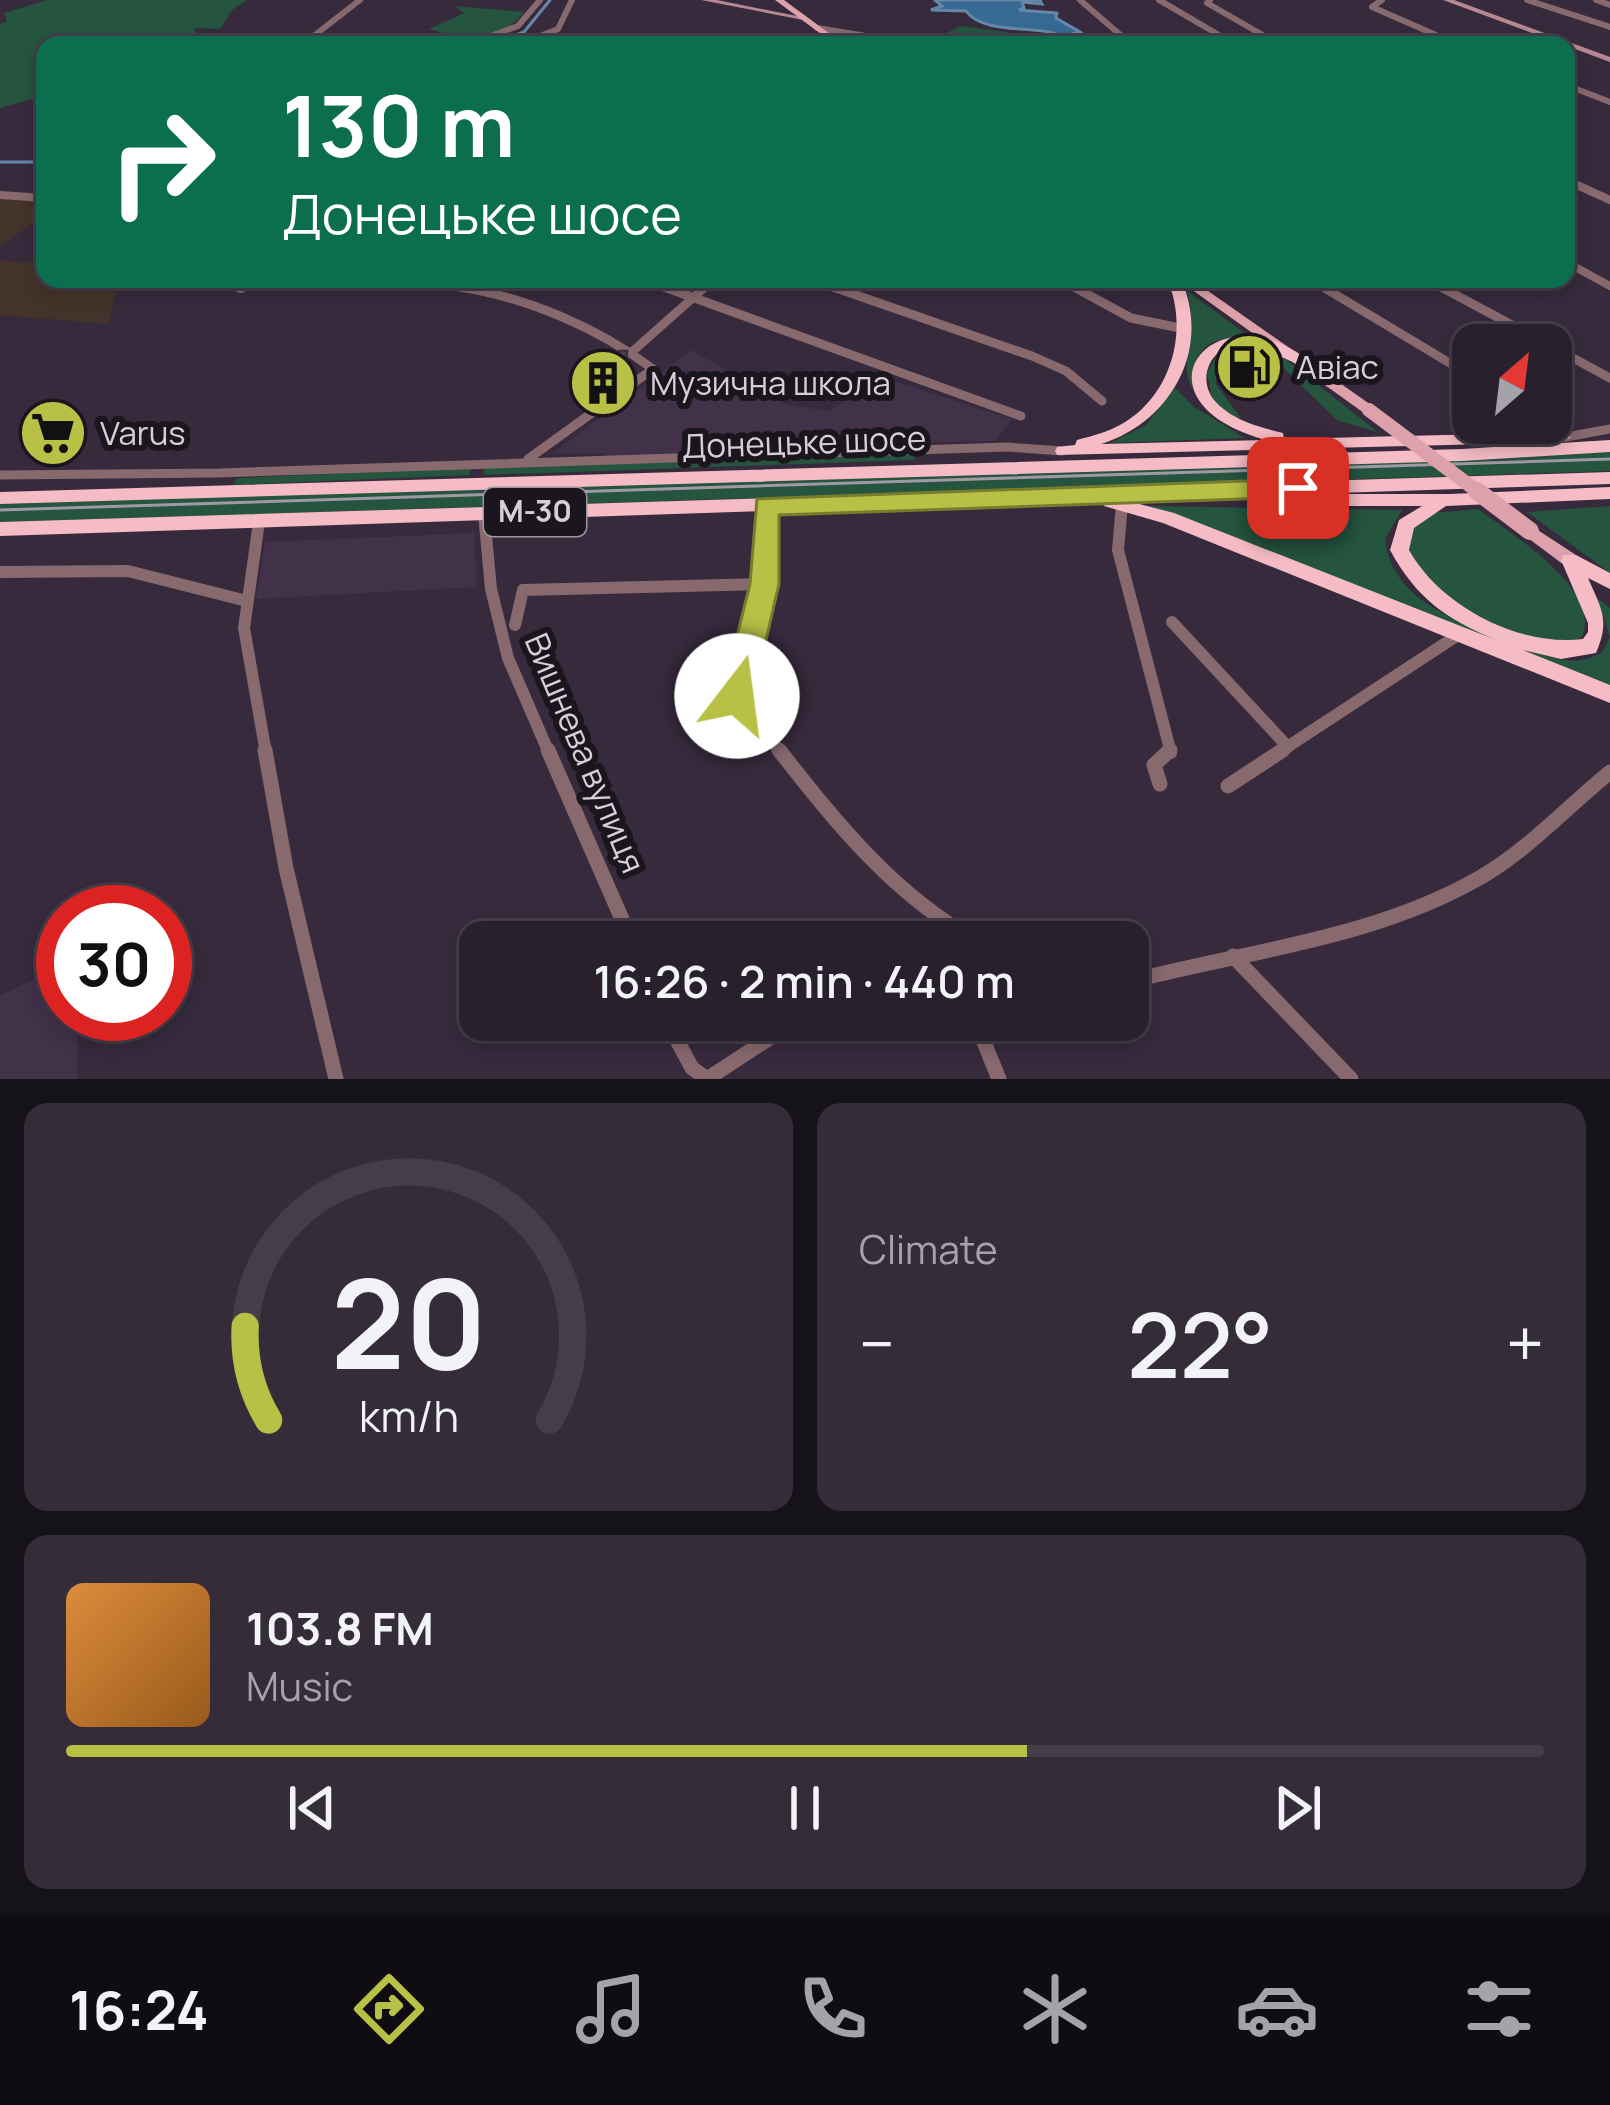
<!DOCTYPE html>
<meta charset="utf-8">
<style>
:root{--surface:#28202d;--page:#342d39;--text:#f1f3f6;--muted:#a5a3aa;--line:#443e49;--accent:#b9c046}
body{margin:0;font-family:Manrope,sans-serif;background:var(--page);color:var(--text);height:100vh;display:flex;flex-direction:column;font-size:45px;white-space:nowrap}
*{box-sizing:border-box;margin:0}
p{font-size:39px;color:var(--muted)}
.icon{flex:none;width:66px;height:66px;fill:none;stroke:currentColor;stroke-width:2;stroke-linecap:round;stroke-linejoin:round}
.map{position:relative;height:1079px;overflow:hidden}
.panel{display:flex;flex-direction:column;gap:24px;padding:24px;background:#161219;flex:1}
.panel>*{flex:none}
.top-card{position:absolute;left:36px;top:36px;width:1539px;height:252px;border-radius:24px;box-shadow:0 6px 18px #0003,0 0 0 3px var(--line);background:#0b6e4f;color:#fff;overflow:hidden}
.needle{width:78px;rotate:28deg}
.tools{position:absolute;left:1452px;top:324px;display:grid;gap:24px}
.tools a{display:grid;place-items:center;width:120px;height:120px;border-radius:24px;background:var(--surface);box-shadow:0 6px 18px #0003,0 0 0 3px var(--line);font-size:60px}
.speed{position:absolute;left:36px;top:885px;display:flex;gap:24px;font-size:60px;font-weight:700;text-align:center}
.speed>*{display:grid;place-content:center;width:156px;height:156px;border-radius:50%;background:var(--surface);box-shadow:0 6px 18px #0003,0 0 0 3px var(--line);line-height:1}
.speed .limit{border:18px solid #d22;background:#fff;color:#111}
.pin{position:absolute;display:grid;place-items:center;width:102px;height:102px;color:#fff;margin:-51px;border-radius:24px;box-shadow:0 6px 18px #0006}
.me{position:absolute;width:132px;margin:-66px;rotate:15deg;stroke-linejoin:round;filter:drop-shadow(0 0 9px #0008)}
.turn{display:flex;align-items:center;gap:42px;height:252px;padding:0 48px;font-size:54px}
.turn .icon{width:156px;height:156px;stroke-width:2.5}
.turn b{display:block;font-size:84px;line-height:102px}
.big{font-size:90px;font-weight:600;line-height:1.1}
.panel .tile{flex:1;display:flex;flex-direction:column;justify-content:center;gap:18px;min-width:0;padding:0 42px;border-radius:24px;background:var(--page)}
.panel .dial{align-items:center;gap:0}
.dial svg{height:312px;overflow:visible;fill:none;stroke:var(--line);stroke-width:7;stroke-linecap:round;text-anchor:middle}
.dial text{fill:var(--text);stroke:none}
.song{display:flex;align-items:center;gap:36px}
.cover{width:144px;height:144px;border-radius:18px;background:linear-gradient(135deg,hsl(30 70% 55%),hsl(30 70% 35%))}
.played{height:12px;border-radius:6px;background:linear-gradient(90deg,var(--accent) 65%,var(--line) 65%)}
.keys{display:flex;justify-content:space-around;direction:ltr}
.heat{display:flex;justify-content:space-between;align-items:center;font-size:66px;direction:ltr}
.panel .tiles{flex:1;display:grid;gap:24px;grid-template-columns:1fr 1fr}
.tile:last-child{grid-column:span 2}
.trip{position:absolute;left:459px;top:921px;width:690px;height:120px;border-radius:24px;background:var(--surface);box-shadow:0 6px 18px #0003,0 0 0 3px var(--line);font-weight:600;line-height:120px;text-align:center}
.menu{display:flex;height:192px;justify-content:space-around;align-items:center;background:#100d12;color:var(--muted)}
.menu .icon{width:84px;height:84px}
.menu .on{color:var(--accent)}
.menu b{font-size:54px;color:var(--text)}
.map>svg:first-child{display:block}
</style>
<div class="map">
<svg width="1610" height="1079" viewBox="0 0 1610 1079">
<rect width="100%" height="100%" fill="#362a3c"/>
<!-- built -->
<path fill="#413149" d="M691,350L788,405L829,411L881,377L1012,419L996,441L911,443V448L604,458V453L551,454Z
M475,533L476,587L256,599L265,542Z
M63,964V1014H76L78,1079H0V996Z"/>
<!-- education -->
<path fill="#44332a" d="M0,198L45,201V215L0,246Z
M45,251V279H119L109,324L0,315V260L27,263Z"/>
<!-- green -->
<path fill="#25543f" d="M47,0H247L232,10L220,29L194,28L199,41L193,45H45V95L0,108V24L7,21L4,13Z
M454,6L524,12C499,44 462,39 429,29L464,13Z
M961,26L1066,40L1073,45L924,44Z
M1185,289L1254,340C1209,334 1194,346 1192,388C1176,361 1202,324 1185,289Z
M1236,344L1279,354L1379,433L1337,420L1273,358L1235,355L1217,361L1216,384L1241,418H1234L1213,402L1207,373L1219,350Z
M1175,388L1194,407L1245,438L1110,443L1146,425Z
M1610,452V471L0,522V504Z
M914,454L915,460L483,475L485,468Z
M471,468L469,475L233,485L237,478Z
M1149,506L1402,510L1385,539C1387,558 1396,576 1410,590C1436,617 1529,656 1566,660C1580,662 1590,659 1602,652L1610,637L1597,598L1610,608V688Z
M1610,506V573L1527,512Z
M1478,509C1511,534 1603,589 1582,637C1556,653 1483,623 1457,606C1438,593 1421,569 1404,552L1415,522L1432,513Z"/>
<!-- water -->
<path fill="#366a93" stroke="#6688a8" stroke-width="3" d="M935,0H1040L1042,4L1022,2L1024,8L1019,10L1057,13L1056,18L1080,32L1072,34L1086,45C1070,45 1063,35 1049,32C1024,27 981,32 966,11L931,10L942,6Z"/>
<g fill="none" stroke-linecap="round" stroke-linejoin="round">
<!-- stream -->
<path stroke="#6688a8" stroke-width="3" d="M486,45L524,32L550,0
M0,162H45"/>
<!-- street-far4 -->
<path stroke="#87696e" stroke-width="6" d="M1080,0L1132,45
M1159,0L1236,45
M1210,0L1207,3L1280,45
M1382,0L1372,7L1459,45
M1527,0L1610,27
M1596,0L1610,5
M817,28L921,45
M302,45L360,0
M466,45L518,26L540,0
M517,45L558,29L572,0
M1566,85L1610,102"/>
<!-- street-far3 -->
<path stroke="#87696e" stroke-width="8" d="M1566,180L1610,200
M0,195L45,198
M1566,262L1610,286
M219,279L241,289L258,279
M429,279L479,290
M642,279L673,290
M810,279L842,290
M1059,279L1080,290
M1310,279L1328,290
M1426,279L1447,290
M702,290L714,279"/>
<!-- street-far2 -->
<path stroke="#87696e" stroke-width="9" d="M237,287H244
M459,287C527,297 598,328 653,369L528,459
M664,287L1021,416
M833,287L1032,356L1066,371L1102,401
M1074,287L1131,318L1185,329
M1323,287L1473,377
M1441,287L1549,345
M1551,346L1610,378
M633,351L705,287
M1545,423L1566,437L1610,429
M0,475L219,473L1007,447L1063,451"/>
<!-- street-far1 -->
<path stroke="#87696e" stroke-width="12" d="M1122,504L1118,550L1171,753
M766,506L765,584L737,696L781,753
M484,514L491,589L508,658L549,753
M259,522L244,628L266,753
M0,572L128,571L247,601
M1172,622L1288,747
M515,625L523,590L765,584
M1278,753L1458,635"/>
<!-- street -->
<path stroke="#87696e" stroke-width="15" d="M265,750L286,868L336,1079
M548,750L632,942
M779,750C838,825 893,894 978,942
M1160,784L1154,765L1170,750
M1228,786L1283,750
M946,924L951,942
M922,942L946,924
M1233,956L1351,1079
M1128,982C1246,951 1374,939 1481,877C1529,849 1567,807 1610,772
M666,1020L692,1068L707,1079
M975,1020L999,1079
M707,1079L797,1020"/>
<!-- secondary -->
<path fill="#b78891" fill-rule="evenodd" d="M701,0H717L807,18L803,20Z
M1443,0H1454L1610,57V62Z"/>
<!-- primary -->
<path fill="#dda1ac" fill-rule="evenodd" d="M775,0H784L845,45H836Z
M1177,279H1191L1374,407L1376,410L1374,413H1364Z
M1530,525L1576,555L1578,560L1576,565H1564L1524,535L1522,531L1524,527Z"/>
<!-- highway -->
<path fill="#f6bcc6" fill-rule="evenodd" d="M1167,279H1181C1212,349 1171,422 1101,444L1266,440C1124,401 1212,285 1311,362L1304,367C1283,359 1263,345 1240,345C1212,345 1196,377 1214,400C1231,420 1259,427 1283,433L1284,439L1563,432L1571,437L1563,442L1057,455L1055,451L1057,447L1075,445L1077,440C1096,435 1115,430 1131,418C1174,387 1188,326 1167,279Z
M1610,440V452L1462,461L0,504V492L1462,449Z
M1610,472V484L1307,494H1450L1610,487V499L1446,506L1414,528L1409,550C1440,606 1519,647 1583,639L1588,632V623L1561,560L1564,555H1576L1610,573V589L1588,578C1602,610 1610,620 1596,653L1561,659L1523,650L1610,685V703L1163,523L1104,506L1102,500L0,536V522ZM1254,495L1251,500L1260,506H1422L1399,520L1390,550C1416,598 1446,619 1496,640L1174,513L1124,500Z"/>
<!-- tram -->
<path stroke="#a198a5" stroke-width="3" d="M0,510L1610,459"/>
<!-- primary-bridge-far1 -->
<path stroke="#dda1ac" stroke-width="14" d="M1369,410L1481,494"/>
<!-- primary-bridge -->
<path stroke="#dda1ac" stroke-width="18" d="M1477,491L1530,531"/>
</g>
<!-- wall -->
<path fill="#493e4f" d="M627,351L630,366L628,376L589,397L580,390L577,374Z"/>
<!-- shaded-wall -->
<path fill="#3c3240" d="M627,351L630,366L628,376L589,397L585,381Z"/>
<!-- building -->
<path fill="#55485c" stroke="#3c3240" stroke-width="3" d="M620,351H627L625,360L585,381L577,374Z"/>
<!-- route -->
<path fill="#b9c046" stroke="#787d2e" stroke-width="3" d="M1298,479L1311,488L1298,497L779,515V584L753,696L749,706L737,710L726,706L722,696L750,584L757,499Z"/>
<!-- icons -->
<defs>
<g id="fuel-disc" transform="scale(3.45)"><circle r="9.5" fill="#b9c046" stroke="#1b151d"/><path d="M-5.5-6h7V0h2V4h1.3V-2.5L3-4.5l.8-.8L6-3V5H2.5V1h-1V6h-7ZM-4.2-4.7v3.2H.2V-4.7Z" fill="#111"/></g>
<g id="building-disc" transform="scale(3.45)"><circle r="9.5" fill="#b9c046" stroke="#1b151d"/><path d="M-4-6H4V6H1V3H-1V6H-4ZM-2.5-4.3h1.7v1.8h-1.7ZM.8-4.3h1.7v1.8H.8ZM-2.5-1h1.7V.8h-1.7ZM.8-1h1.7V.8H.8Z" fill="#111"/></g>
<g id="supermarket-disc" transform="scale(3.45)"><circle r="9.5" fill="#b9c046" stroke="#1b151d"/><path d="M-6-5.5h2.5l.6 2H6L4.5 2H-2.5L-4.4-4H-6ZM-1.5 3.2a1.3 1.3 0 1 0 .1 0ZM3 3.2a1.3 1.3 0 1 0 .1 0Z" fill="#111"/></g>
</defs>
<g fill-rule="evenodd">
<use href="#fuel-disc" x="1249" y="367"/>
<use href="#building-disc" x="603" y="383"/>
<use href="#supermarket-disc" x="53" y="433"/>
</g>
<g text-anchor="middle" stroke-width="12" stroke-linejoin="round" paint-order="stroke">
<!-- shield labels -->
<rect fill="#1b151d" stroke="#9e96a1" stroke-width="3" x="484" y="488" width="102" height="48" rx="9"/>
<g font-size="30" font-weight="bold" fill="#d6ced9">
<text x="535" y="522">М-30</text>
</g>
<!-- poi labels -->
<g font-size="33" fill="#d6ced9" stroke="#1b151d" text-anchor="start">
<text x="1296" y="379">Авіас</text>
<text x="650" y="395">Музична школа</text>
<text x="100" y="445">Varus</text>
</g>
<!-- street labels -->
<g font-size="33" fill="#d6ced9" stroke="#1b151d">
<text transform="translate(804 442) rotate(-2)" y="12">Донецьке шосе</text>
<text transform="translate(585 753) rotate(67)" y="12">Вишнева вулиця</text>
</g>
</g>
</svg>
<div class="tools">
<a><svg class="needle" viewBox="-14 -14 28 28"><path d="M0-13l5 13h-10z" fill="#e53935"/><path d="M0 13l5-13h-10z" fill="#a5a3aa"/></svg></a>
</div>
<div class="speed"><div class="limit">30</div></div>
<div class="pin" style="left:1298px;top:488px;background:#d93025"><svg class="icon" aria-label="arrive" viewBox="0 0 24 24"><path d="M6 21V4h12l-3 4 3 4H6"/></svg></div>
<svg class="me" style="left:737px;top:696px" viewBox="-20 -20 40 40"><circle r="19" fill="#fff"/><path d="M0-13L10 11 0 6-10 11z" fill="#b9c046"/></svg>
<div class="trip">16:26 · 2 min · 440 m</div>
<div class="top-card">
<div class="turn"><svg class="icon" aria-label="right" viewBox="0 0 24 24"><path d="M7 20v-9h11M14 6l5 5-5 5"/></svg><div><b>130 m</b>Донецьке шосе</div></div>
</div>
</div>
<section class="panel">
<div class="tiles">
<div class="tile dial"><svg viewBox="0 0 100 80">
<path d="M14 69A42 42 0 1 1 86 69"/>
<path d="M14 69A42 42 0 0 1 8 45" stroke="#b9c046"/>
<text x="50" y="56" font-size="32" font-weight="700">20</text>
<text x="50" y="72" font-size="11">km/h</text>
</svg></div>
<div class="tile"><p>Climate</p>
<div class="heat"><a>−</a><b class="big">22°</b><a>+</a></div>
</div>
<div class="tile">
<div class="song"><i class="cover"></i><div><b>103.8 FM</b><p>Music</p></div></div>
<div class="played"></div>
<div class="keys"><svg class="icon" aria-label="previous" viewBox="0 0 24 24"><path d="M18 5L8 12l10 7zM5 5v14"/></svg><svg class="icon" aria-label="pause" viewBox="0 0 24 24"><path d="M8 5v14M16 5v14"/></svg><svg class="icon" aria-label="next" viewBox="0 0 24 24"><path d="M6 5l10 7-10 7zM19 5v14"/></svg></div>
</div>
</div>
</section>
<nav class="menu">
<b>16:24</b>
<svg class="icon on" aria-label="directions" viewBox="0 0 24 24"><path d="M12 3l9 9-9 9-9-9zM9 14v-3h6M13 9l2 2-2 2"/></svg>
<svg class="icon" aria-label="music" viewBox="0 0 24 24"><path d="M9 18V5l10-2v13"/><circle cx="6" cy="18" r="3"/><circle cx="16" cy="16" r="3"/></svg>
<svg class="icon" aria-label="phone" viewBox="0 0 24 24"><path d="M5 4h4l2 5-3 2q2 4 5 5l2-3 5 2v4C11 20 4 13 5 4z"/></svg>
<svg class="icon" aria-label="climate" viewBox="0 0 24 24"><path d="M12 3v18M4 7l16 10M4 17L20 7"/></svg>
<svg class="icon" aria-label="car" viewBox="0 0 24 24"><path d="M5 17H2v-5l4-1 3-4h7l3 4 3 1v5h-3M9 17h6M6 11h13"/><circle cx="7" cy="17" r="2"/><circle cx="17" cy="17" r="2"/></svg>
<svg class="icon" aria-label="filters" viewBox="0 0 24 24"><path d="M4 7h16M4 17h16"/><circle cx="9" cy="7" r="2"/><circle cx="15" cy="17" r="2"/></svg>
</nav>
